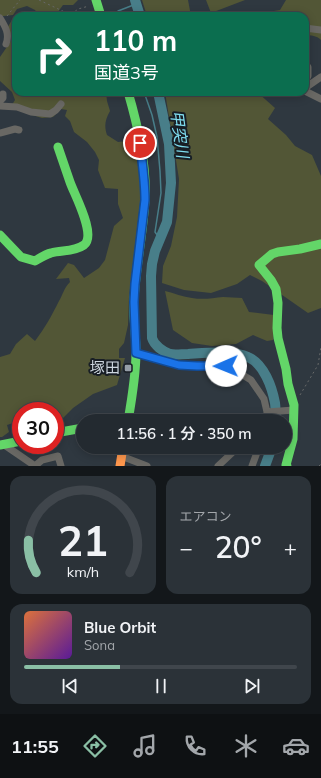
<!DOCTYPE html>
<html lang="ja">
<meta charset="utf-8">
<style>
:root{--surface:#232a30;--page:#2b3238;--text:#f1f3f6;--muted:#a3a7ab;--line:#40464c;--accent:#8abfa5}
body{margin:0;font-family:Mulish,"Noto Sans JP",sans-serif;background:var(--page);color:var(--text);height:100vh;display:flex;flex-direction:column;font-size:15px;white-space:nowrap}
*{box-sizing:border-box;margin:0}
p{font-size:13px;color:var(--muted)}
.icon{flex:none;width:22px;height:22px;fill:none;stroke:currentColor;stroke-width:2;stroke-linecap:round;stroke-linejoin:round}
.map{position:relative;height:466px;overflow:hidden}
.details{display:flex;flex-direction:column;gap:10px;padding:10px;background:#13171a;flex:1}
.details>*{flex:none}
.hud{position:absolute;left:12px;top:12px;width:297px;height:84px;border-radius:12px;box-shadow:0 2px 10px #0003,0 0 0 1px var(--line);background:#0b6e4f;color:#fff;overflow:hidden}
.speed{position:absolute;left:12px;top:402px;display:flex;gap:8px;font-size:20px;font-weight:700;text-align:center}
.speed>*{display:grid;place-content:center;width:52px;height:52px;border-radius:50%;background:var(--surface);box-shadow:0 2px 10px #0003,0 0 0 1px var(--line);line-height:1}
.speed .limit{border:6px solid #d22;background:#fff;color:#111}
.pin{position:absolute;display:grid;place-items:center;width:34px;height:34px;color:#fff;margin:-17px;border:2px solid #fff;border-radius:50%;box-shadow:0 1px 4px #0007}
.me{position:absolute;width:44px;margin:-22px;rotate:269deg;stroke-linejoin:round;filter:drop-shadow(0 0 3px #0008)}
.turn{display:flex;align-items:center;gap:14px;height:84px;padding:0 16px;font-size:18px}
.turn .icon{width:52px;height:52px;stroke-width:2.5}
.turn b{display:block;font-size:28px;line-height:34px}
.big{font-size:30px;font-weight:600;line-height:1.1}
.details .tile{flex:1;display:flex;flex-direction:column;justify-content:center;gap:6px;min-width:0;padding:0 14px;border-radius:12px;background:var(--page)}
.details .dial{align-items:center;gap:0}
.dial svg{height:104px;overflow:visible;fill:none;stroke:var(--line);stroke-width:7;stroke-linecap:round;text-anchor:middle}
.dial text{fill:var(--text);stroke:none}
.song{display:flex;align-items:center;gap:12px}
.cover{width:48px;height:48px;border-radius:6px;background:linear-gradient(135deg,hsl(20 70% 55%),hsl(270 70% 35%))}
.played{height:4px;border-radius:2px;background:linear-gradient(90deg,var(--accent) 35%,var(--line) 35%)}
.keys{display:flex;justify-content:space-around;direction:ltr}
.heat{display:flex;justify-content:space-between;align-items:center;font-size:22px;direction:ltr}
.details .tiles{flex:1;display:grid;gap:10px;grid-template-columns:1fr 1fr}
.tile:last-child{grid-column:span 2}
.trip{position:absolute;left:76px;top:414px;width:216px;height:40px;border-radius:20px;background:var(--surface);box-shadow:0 2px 10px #0003,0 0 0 1px var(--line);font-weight:600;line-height:40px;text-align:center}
.tab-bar{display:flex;height:64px;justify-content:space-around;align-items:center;background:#0e1113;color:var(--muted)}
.tab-bar .icon{width:28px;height:28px}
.tab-bar .current{color:var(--accent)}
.tab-bar b{font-size:18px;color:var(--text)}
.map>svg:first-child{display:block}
</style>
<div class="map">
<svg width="321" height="466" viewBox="0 0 321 466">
<rect width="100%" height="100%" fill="#2f3840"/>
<!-- green -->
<path fill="#525636" d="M0,0H78L73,5H63L55,16H39L35,10L27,6L17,9L13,15L4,16H0Z
M142,0H188L191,16H147Z
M206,0H245L211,13Z
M286,0H321V40C318,36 310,35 305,35V16H253L255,14L280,10Z
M12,20L16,25V92H106L107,101L110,111C105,120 104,126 107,135L118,142L127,141L136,151L140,182V203L129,297L128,325L124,343L119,349V358H125L117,385L93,394L73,408L59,422L55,425V411H21V422L19,421L7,425L9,432L2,437H0V357L10,354L16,344L27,334L35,341C45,328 52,315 59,301C63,294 64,288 70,282L69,278L56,279L68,263L74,265L84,278L99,268L105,260L114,226L123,218L118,204V189L105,188L98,170L99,160L95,152L87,142L74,132L70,121L65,116L67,110L61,109L53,117L42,118L10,108L15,100L12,92L0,81V57L13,38L7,34L6,30Z
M165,92H257L275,108L268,119L286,135L295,146L312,155L321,176V308L308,313L262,281L250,275L237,284L211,293L184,290L162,283L163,266L171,246L177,217L179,179Z
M165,291C174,293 183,297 192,298C203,300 213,298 223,297C229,297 236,298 242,298L249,312L274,315L273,340L267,341L253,335L236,344L212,346L192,343L173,330Z"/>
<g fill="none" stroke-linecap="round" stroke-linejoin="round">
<!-- stream -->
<path stroke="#487e89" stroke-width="1.5" d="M120,16L118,11L136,4
M144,92L152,115L157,137L160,171L161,193L155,232L160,239"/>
<!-- river -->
<path stroke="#487e89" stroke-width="10" d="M135,0L140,16
M158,92L169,144L171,183L167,222L155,251L152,264L151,276L152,338C154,345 163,352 170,354C175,355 182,354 188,354C205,353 233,350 248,357C264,364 272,387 275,403C276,409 275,415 276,421
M265,466L272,447"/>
<!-- path -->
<path stroke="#676969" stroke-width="1" stroke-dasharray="2 3" stroke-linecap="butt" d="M39,0L69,14L73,13L78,9L89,6
M7,16L20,0
M300,395L318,365L321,347
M319,466L321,464"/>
<!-- street -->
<path stroke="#696864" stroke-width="7" d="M0,18C5,26 10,34 6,44
M305,28L321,30
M305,64L308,67V76L305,82
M305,88L321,77
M305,91L321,99
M0,101L3,98V94
M0,106L17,107L31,112L50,114L56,110L61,104
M0,133L15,129L19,130
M136,353L179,365L197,366L226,365L251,380L264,399L267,412L266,421
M267,412L294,410
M3,444L35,466
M121,456L147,466
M35,466L42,460L58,456L61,466
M218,466L234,451L259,447
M252,466L259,447"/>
<!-- fast -->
<path stroke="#63d668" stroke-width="9" d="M96,0L101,16
M128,92C138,126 147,164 145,200C143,233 136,266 134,300C133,317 136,334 136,352C136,375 132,398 128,421
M0,235L21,257L35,261C40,258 46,254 51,253C62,250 74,252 84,245C97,235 74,194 70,182C66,170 62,159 58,147
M55,433L83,428
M0,445L21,441
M287,466L286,465L293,439L294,405L288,384L286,369L278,338L277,328L278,303L276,289L271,280L259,265L272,254L278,252L300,249L321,244"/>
<!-- slow -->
<path stroke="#ff974d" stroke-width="9" d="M120,466L123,447"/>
</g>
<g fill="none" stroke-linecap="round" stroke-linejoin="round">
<!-- route casing -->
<g stroke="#114b97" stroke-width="10">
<path id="route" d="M140,143C142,162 145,181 145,200L135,284L134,302L136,353L179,365L197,366H226"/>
</g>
<!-- route -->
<use href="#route" stroke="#1a73e8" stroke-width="7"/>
</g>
<!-- markers -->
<rect fill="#959ea7" stroke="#181e25" stroke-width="1.5" x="124" y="364" width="8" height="8" rx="2"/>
<g text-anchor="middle" stroke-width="4" stroke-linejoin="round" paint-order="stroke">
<!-- poi labels -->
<g font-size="15" fill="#ccd5de" stroke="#181e25" text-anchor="end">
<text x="120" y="373">塚田</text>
</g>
<!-- water labels -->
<g font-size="16" font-style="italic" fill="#7fddef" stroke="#181e25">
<text transform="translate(180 134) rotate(82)" y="6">甲突川</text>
</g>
</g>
</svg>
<div class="speed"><div class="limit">30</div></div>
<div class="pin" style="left:140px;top:143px;background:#d93025"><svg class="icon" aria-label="arrive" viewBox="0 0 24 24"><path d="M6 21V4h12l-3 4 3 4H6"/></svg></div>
<svg class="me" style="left:226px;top:366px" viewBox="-20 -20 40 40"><circle r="19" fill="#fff"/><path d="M0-13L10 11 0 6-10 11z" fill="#1a73e8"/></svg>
<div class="trip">11:56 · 1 分 · 350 m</div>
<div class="hud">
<div class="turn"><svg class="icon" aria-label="right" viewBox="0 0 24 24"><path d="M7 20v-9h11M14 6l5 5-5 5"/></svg><div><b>110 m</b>国道3号</div></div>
</div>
</div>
<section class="details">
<div class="tiles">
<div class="tile dial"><svg viewBox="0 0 100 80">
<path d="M14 69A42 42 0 1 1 86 69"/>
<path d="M14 69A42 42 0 0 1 8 44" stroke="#8abfa5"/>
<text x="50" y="56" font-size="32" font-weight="700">21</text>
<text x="50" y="72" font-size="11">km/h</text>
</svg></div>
<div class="tile"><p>エアコン</p>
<div class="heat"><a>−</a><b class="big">20°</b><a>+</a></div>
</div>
<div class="tile">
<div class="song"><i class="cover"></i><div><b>Blue Orbit</b><p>Sona</p></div></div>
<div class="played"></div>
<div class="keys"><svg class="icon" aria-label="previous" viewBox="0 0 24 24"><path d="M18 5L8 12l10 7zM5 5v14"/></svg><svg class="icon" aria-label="pause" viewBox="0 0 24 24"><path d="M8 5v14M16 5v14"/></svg><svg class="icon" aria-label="next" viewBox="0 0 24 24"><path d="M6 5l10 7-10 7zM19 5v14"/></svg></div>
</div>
</div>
</section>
<nav class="tab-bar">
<b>11:55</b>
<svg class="icon current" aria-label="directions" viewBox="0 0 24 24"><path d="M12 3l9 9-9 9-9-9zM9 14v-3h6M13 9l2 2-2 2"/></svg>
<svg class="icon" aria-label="music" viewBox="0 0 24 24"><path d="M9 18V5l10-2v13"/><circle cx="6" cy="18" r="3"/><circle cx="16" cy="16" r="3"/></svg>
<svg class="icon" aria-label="phone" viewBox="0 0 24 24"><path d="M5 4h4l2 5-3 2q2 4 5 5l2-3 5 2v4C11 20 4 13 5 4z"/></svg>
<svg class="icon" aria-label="climate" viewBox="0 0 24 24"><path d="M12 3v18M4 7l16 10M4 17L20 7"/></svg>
<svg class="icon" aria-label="car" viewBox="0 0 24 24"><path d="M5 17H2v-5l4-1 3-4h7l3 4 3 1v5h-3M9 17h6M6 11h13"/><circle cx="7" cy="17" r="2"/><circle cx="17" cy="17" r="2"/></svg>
</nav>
